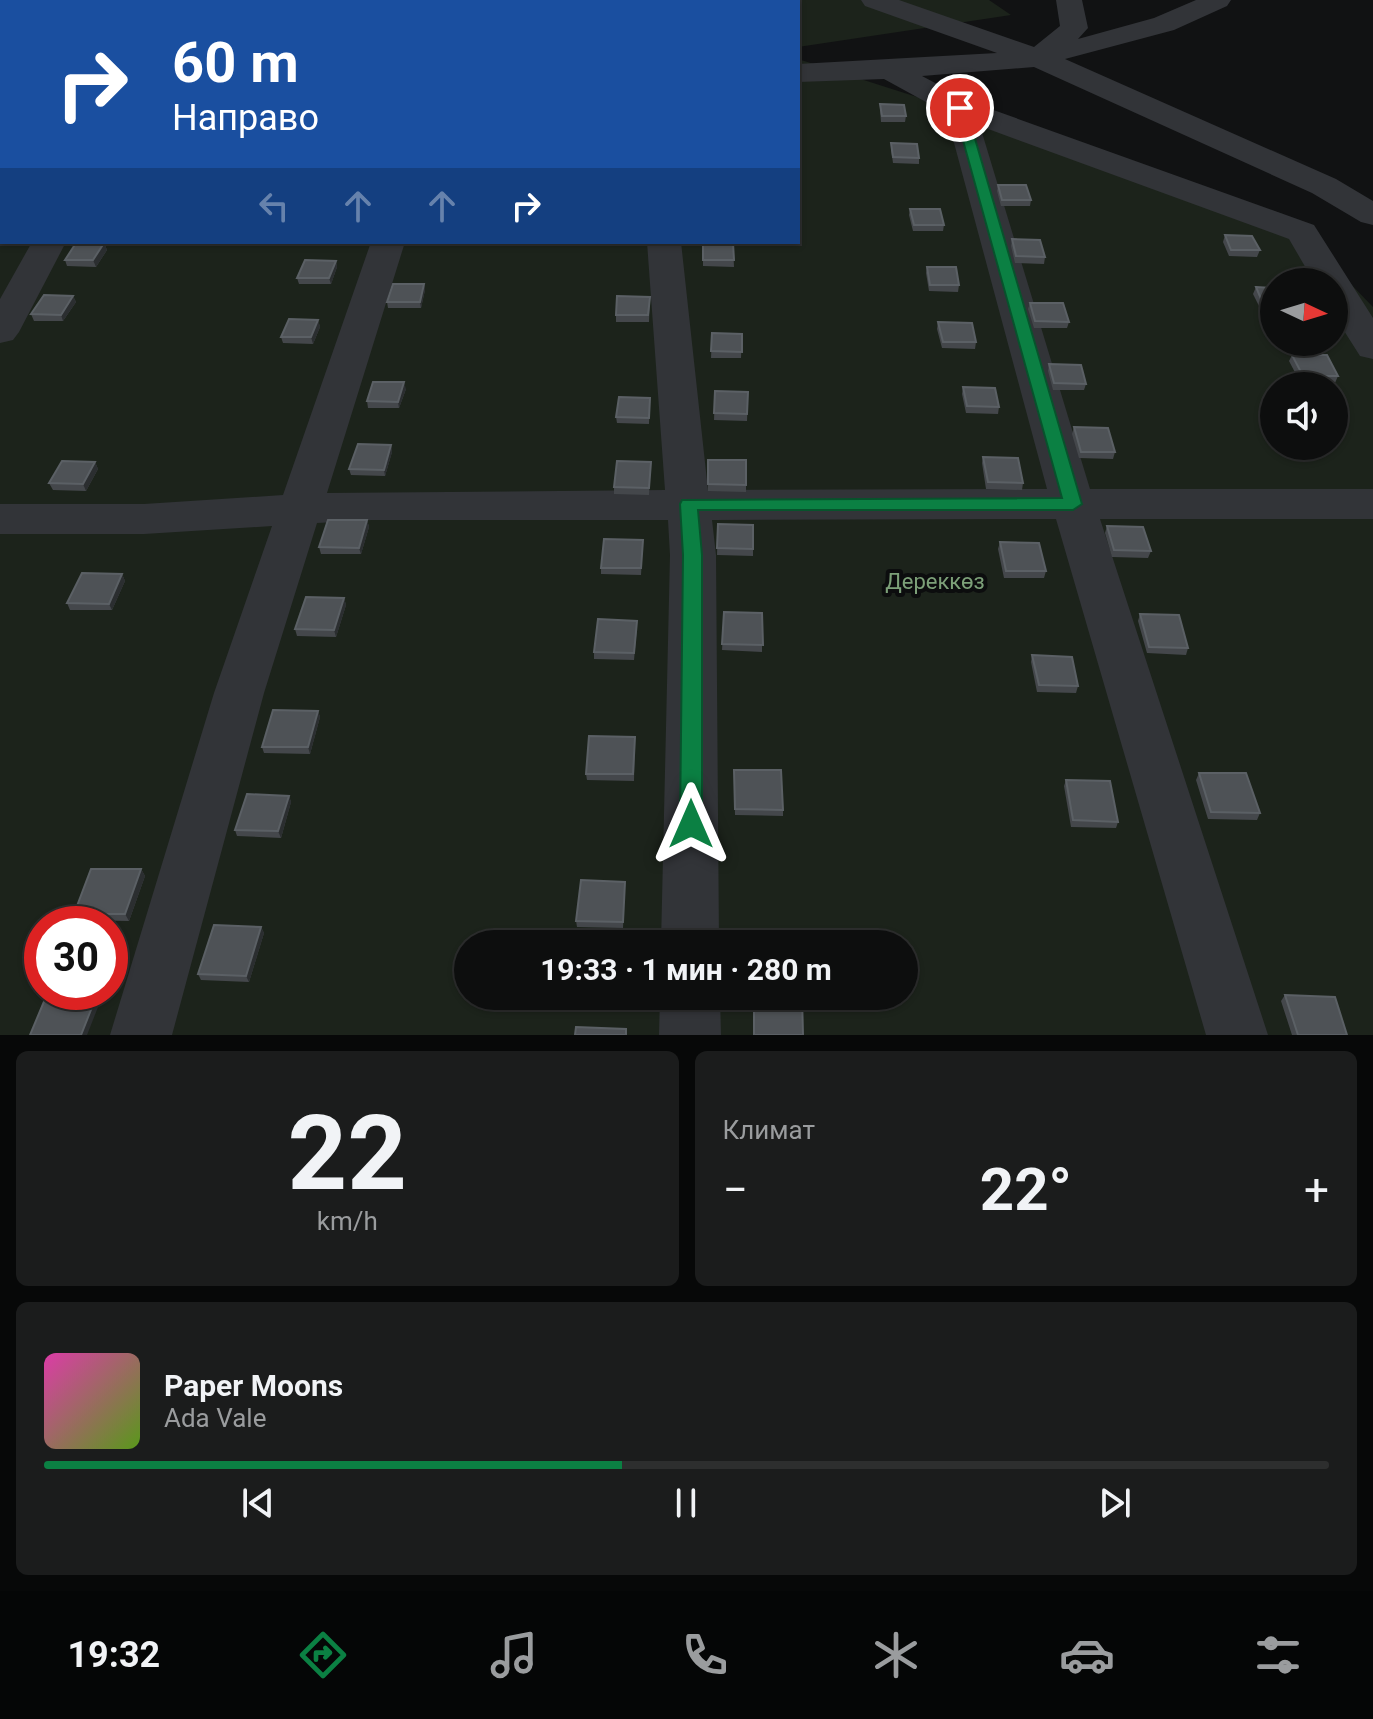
<!DOCTYPE html>
<html lang="ru">
<meta charset="utf-8">
<style>
:root{--surface:#0d0e0e;--page:#1b1c1c;--text:#f1f3f6;--muted:#9a9c9e;--line:#2d2e2e;--accent:#0b8043}
body{margin:0;font-family:Roboto,sans-serif;background:var(--page);color:var(--text);height:100vh;display:flex;flex-direction:column;font-size:30px;white-space:nowrap}
*{box-sizing:border-box;margin:0}
p{font-size:26px;color:var(--muted)}
.icon{flex:none;width:44px;height:44px;fill:none;stroke:currentColor;stroke-width:2;stroke-linecap:round;stroke-linejoin:round}
.map{position:relative;height:1035px;overflow:hidden}
.drawer{display:flex;flex-direction:column;gap:16px;padding:16px;background:#070808;flex:1}
.drawer>*{flex:none}
.hud{position:absolute;left:0px;top:0px;width:800px;height:244px;box-shadow:0 2px 6px #0004,0 0 0 2px var(--line);background:#1a4fa0;color:#fff;overflow:hidden}
.needle{width:52px;rotate:94deg}
.fabs{position:absolute;left:1260px;top:268px;display:grid;gap:16px}
.fabs a{display:grid;place-items:center;width:88px;height:88px;border-radius:50%;background:var(--surface);box-shadow:0 2px 6px #0004,0 0 0 2px var(--line);font-size:40px}
.speed{position:absolute;left:24px;top:906px;display:flex;gap:16px;font-size:40px;font-weight:700;text-align:center}
.speed>*{display:grid;place-content:center;width:104px;height:104px;border-radius:50%;background:var(--surface);box-shadow:0 2px 6px #0004,0 0 0 2px var(--line);line-height:1}
.speed .limit{border:12px solid #d22;background:#fff;color:#111}
.pin{position:absolute;display:grid;place-items:center;width:68px;height:68px;color:#fff;margin:-34px;border:4px solid #fff;border-radius:50%;box-shadow:0 2px 8px #0007}
.me{position:absolute;width:88px;margin:-44px;rotate:0deg;stroke-linejoin:round;filter:drop-shadow(0 0 6px #0008)}
.turn{display:flex;align-items:center;gap:28px;height:168px;padding:0 40px;font-size:36px}
.turn .icon{width:104px;height:104px;stroke-width:2.5}
.turn b{display:block;font-size:56px;line-height:68px}
.lanes{display:flex;align-items:center;height:76px;padding:0 40px;background:#0003;justify-content:center;gap:40px;direction:ltr}
.lanes .off{opacity:.35}
.big{font-size:60px;font-weight:700;line-height:1.1}
.drawer .widget{flex:1;display:flex;flex-direction:column;justify-content:center;gap:12px;min-width:0;padding:0 28px;border-radius:12px;background:var(--page)}
.drawer .dial{align-items:center;gap:0}
.dial b{font-size:104px;line-height:1}
.song{display:flex;align-items:center;gap:24px}
.cover{width:96px;height:96px;border-radius:12px;background:linear-gradient(135deg,hsl(320 70% 55%),hsl(90 70% 35%))}
.played{height:8px;border-radius:4px;background:linear-gradient(90deg,var(--accent) 45%,var(--line) 45%)}
.keys{display:flex;justify-content:space-around;direction:ltr}
.heat{display:flex;justify-content:space-between;align-items:center;font-size:44px;direction:ltr}
.drawer .tiles{flex:1;display:grid;gap:16px;grid-template-columns:1fr 1fr}
.widget:last-child{grid-column:span 2}
.trip{position:absolute;left:454px;top:930px;width:464px;height:80px;border-radius:40px;background:var(--surface);box-shadow:0 2px 6px #0004,0 0 0 2px var(--line);font-weight:700;line-height:80px;text-align:center}
.dock{display:flex;height:128px;justify-content:space-around;align-items:center;background:#050606;color:var(--muted)}
.dock .icon{width:56px;height:56px}
.dock .active{color:var(--accent)}
.dock b{font-size:36px;color:var(--text)}
.map>svg:first-child{display:block}
</style>
<div class="map">
<svg width="1373" height="1035" viewBox="0 0 1373 1035">
<rect width="100%" height="100%" fill="#111213"/>
<!-- green -->
<path fill="#1c231b" fill-rule="evenodd" d="M0,0H989L1011,15L798,47V2H2L0,166Z
M798,59L1283,214L1373,307V1035H0V199L2,242H798ZM1274,282H1334V342H1274ZM1274,386H1334V446H1274ZM42,924H110V992H42ZM468,944H904V996H468Z"/>
<g fill="none" stroke-linecap="round" stroke-linejoin="round">
<!-- path -->
<path stroke="#383b3f" stroke-width="3" stroke-dasharray="3 4" stroke-linecap="butt" d="M484,2L488,0"/>
<!-- minor -->
<path fill="#323438" fill-rule="evenodd" d="M861,0H899L1034,47L1060,26L1056,0H1082L1088,28L1078,39L1154,18L1196,0H1231L1227,6L1174,30L1065,59L1336,179L1373,201V225L1361,222L1312,193L1034,67L922,76L971,102L1314,225L1373,318V359L1360,356L1334,315V282H1314L1289,239L980,126L1090,489H1373V519H1100L1268,1035H1206L1056,519L712,520L716,555L719,944H661L670,555L668,520H372L317,523L264,693L172,1035H110L214,693L272,526L144,534H0V504H144L283,495L371,242H405L327,493L665,490L647,242H681L708,490L1047,489L946,113L884,79L798,82V64L997,53L865,6Z
M32,242H66L19,332L13,340L0,343V299Z
M660,996H720L721,1035H659Z"/>
</g>
<!-- wall -->
<path fill="#44474b" d="M880,104L906,116L905,122H881L880,110Z
M891,143L919,158V164L893,163L891,149Z
M998,185L1031,200L1030,206H1001L997,191Z
M910,209L944,225L943,231H913L909,215Z
M1225,235L1260,250L1257,257L1229,256L1223,242Z
M1012,239L1045,257L1044,264L1015,263L1011,246Z
M104,243L107,250L96,267L67,266L65,260Z
M703,243H733L734,267L703,266Z
M336,261L337,267L331,284H299L297,278Z
M927,267L959,285L958,292L929,291L926,273Z
M424,284L425,290L421,308H388L387,302Z
M1256,287L1274,288V313L1262,312L1253,294Z
M73,296L76,302L63,321H34L31,314Z
M650,297L649,322H616V315Z
M1030,303L1069,322L1067,328H1034L1028,309Z
M318,320L320,327L313,344L283,343L281,337Z
M938,322L976,342L975,349L942,348L937,329Z
M712,333L742,334L741,358H711Z
M1292,355L1338,376L1335,383L1300,382L1289,361Z
M1049,364L1086,384L1084,390H1053L1048,371Z
M963,387L999,407L998,414L966,413L962,394Z
M406,389L399,408H368L367,401Z
M715,391L748,392L747,421L714,420Z
M650,398L649,424L617,423L616,417Z
M1074,427L1115,452L1113,459L1079,458L1072,434Z
M391,445L392,452L385,476L351,475L349,469Z
M983,457L1023,483L1022,490L986,489L982,463Z
M708,460H746V492L708,491Z
M95,462L98,469L86,491L53,490L49,483Z
M651,462L649,495L614,494V487Z
M367,520L369,527L361,554H321L319,547Z
M718,524L753,525V556L717,555Z
M1107,526L1151,551L1148,558L1112,557L1105,533Z
M643,540L641,575L601,574V568Z
M1000,542L1046,571L1044,578H1004L998,549Z
M122,574L125,581L112,610H70L67,603Z
M344,598L346,605L336,637L297,636L295,629Z
M724,612L762,613V652L722,650Z
M1140,614L1188,648L1186,655L1147,653L1138,621Z
M637,627L634,660L594,659V652Z
M1032,655L1078,686L1076,693L1037,692L1031,662Z
M318,711L320,717L310,754L264,753L262,747Z
M635,737L634,781L587,780L586,774Z
M734,770L783,810V816L735,815Z
M1199,773L1260,813L1257,820L1208,819L1196,780Z
M1066,780L1118,822L1116,828L1071,827L1064,786Z
M289,796L291,802L281,838L237,836L235,830Z
M141,869L145,876L129,921L78,920L74,914Z
M625,882L623,928L577,927L576,921Z
M261,927L264,933L249,982L201,980L198,974Z
M1285,995L1347,1035H1292L1281,1001Z"/>
<!-- shaded-wall -->
<path fill="#2b2e30" d="M104,243L107,250L96,267L93,260Z
M336,261L337,267L331,284L329,278Z
M424,284L425,290L421,308L420,302Z
M73,296L76,302L63,321L61,315Z
M318,320L320,327L313,344L311,337Z
M404,382L406,389L399,408L398,402Z
M391,445L392,452L385,476L384,470Z
M95,462L98,469L86,491L83,484Z
M367,520L369,527L361,554L359,548Z
M122,574L125,581L112,610L109,604Z
M344,598L346,605L336,637L334,630Z
M318,711L320,717L310,754L308,747Z
M289,796L291,802L281,838L278,831Z
M141,869L145,876L129,921L125,914Z
M261,927L264,933L249,982L246,976Z
M98,992H99L102,997L87,1035H81Z"/>
<!-- building -->
<path fill="#4e5256" stroke="#5b6065" stroke-width="2" d="M544,0H568L571,2L541,1Z
M880,104L904,105L906,116H882Z
M891,143L917,144L919,158L893,157Z
M998,185H1026L1031,200H1002Z
M910,209H940L944,225H914Z
M1225,235L1252,236L1260,250H1231Z
M1012,239L1040,240L1045,257L1016,256Z
M76,243H104L93,260H65Z
M703,243H733L734,260H703Z
M305,260L336,261L329,278H297Z
M927,267H956L959,285H930Z
M393,284H424L420,302H387Z
M1256,287L1274,288V306H1264Z
M44,295L73,296L61,315L31,314Z
M617,296L650,297L648,315H616Z
M1030,303H1063L1069,322L1035,321Z
M289,319L318,320L311,337H281Z
M938,322L972,323L976,342H943Z
M712,333L742,334V352L711,351Z
M1292,355H1327L1338,376H1303Z
M1049,364L1081,365L1086,384L1054,383Z
M373,382H404L398,402L367,401Z
M963,387L995,388L999,407L967,406Z
M715,391L748,392L747,414L714,413Z
M619,397L650,398L649,418L616,417Z
M1074,427L1108,428L1115,452H1081Z
M358,444L391,445L384,470L349,469Z
M983,457L1018,458L1023,483L988,482Z
M708,460H746V485L708,484Z
M62,461L95,462L83,484L49,483Z
M617,461L651,462L649,488L614,487Z
M328,520H367L359,548L319,547Z
M718,524L753,525V549L717,548Z
M1107,526L1143,527L1151,551L1114,550Z
M604,539L643,540L641,568H601Z
M1000,542L1039,543L1046,571H1006Z
M82,573L122,574L109,604L67,603Z
M306,597L344,598L334,630L295,629Z
M724,612L762,613L763,645L722,644Z
M1140,614L1179,615L1188,648L1149,647Z
M598,619L637,621L634,653L594,652Z
M1032,655L1072,657L1078,686L1039,685Z
M273,710L318,711L308,747H262Z
M589,736L635,737L633,774H586Z
M734,770H781L783,810L735,809Z
M1199,773H1246L1260,813L1211,812Z
M1066,780L1110,781L1118,822L1073,820Z
M247,794L289,796L278,831L235,830Z
M91,869H141L125,914H74Z
M581,880L625,882L623,922L576,921Z
M214,925L261,927L246,976L198,974Z
M48,992H98L81,1035H30Z
M1285,995L1335,997L1347,1035H1298Z
M754,996H802L803,1035H754Z
M576,1027L626,1029V1035H575Z"/>
<!-- route -->
<path fill="#0b8043" stroke="#07532c" stroke-width="2" d="M960,104L966,108L1082,504L1073,510H698L702,555V824L699,831L691,834L683,831L680,824L683,555L680,504L682,500L1062,498L954,108Z"/>
<g text-anchor="middle" stroke-width="8" stroke-linejoin="round" paint-order="stroke">
<!-- park labels -->
<g font-size="22" fill="#7ca078" stroke="#0c0d0e">
<text x="935" y="589">Дереккөз</text>
</g>
</g>
</svg>
<div class="fabs">
<a><svg class="needle" viewBox="-14 -14 28 28"><path d="M0-13l5 13h-10z" fill="#e53935"/><path d="M0 13l5-13h-10z" fill="#9a9c9e"/></svg></a>
<a><svg class="icon" aria-label="sound" viewBox="0 0 24 24"><path d="M4 9h4l5-4v14l-5-4H4zM17 9q2 3 0 6"/></svg></a>
</div>
<div class="speed"><div class="limit">30</div></div>
<div class="pin" style="left:960px;top:108px;background:#d93025"><svg class="icon" aria-label="arrive" viewBox="0 0 24 24"><path d="M6 21V4h12l-3 4 3 4H6"/></svg></div>
<svg class="me" style="left:691px;top:824px" viewBox="-20 -20 40 40"><path d="M0-17L14 15 0 8-14 15z" fill="#0b8043" stroke="#fff" stroke-width="4"/></svg>
<div class="trip">19:33 · 1 мин · 280 m</div>
<div class="hud">
<div class="turn"><svg class="icon" aria-label="right" viewBox="0 0 24 24"><path d="M7 20v-9h11M14 6l5 5-5 5"/></svg><div><b>60 m</b>Направо</div></div>
<div class="lanes"><svg class="icon off" aria-label="left" viewBox="0 0 24 24"><path d="M17 20v-9H6M10 6l-5 5 5 5"/></svg><svg class="icon off" aria-label="ahead" viewBox="0 0 24 24"><path d="M12 20V5M6 11l6-6 6 6"/></svg><svg class="icon off" aria-label="ahead" viewBox="0 0 24 24"><path d="M12 20V5M6 11l6-6 6 6"/></svg><svg class="icon" aria-label="right" viewBox="0 0 24 24"><path d="M7 20v-9h11M14 6l5 5-5 5"/></svg></div>
</div>
</div>
<section class="drawer">
<div class="tiles">
<div class="widget dial"><b>22</b><p>km/h</p></div>
<div class="widget"><p>Климат</p>
<div class="heat"><a>−</a><b class="big">22°</b><a>+</a></div>
</div>
<div class="widget">
<div class="song"><i class="cover"></i><div><b>Paper Moons</b><p>Ada Vale</p></div></div>
<div class="played"></div>
<div class="keys"><svg class="icon" aria-label="previous" viewBox="0 0 24 24"><path d="M18 5L8 12l10 7zM5 5v14"/></svg><svg class="icon" aria-label="pause" viewBox="0 0 24 24"><path d="M8 5v14M16 5v14"/></svg><svg class="icon" aria-label="next" viewBox="0 0 24 24"><path d="M6 5l10 7-10 7zM19 5v14"/></svg></div>
</div>
</div>
</section>
<nav class="dock">
<b>19:32</b>
<svg class="icon active" aria-label="directions" viewBox="0 0 24 24"><path d="M12 3l9 9-9 9-9-9zM9 14v-3h6M13 9l2 2-2 2"/></svg>
<svg class="icon" aria-label="music" viewBox="0 0 24 24"><path d="M9 18V5l10-2v13"/><circle cx="6" cy="18" r="3"/><circle cx="16" cy="16" r="3"/></svg>
<svg class="icon" aria-label="phone" viewBox="0 0 24 24"><path d="M5 4h4l2 5-3 2q2 4 5 5l2-3 5 2v4C11 20 4 13 5 4z"/></svg>
<svg class="icon" aria-label="climate" viewBox="0 0 24 24"><path d="M12 3v18M4 7l16 10M4 17L20 7"/></svg>
<svg class="icon" aria-label="car" viewBox="0 0 24 24"><path d="M5 17H2v-5l4-1 3-4h7l3 4 3 1v5h-3M9 17h6M6 11h13"/><circle cx="7" cy="17" r="2"/><circle cx="17" cy="17" r="2"/></svg>
<svg class="icon" aria-label="filters" viewBox="0 0 24 24"><path d="M4 7h16M4 17h16"/><circle cx="9" cy="7" r="2"/><circle cx="15" cy="17" r="2"/></svg>
</nav>
